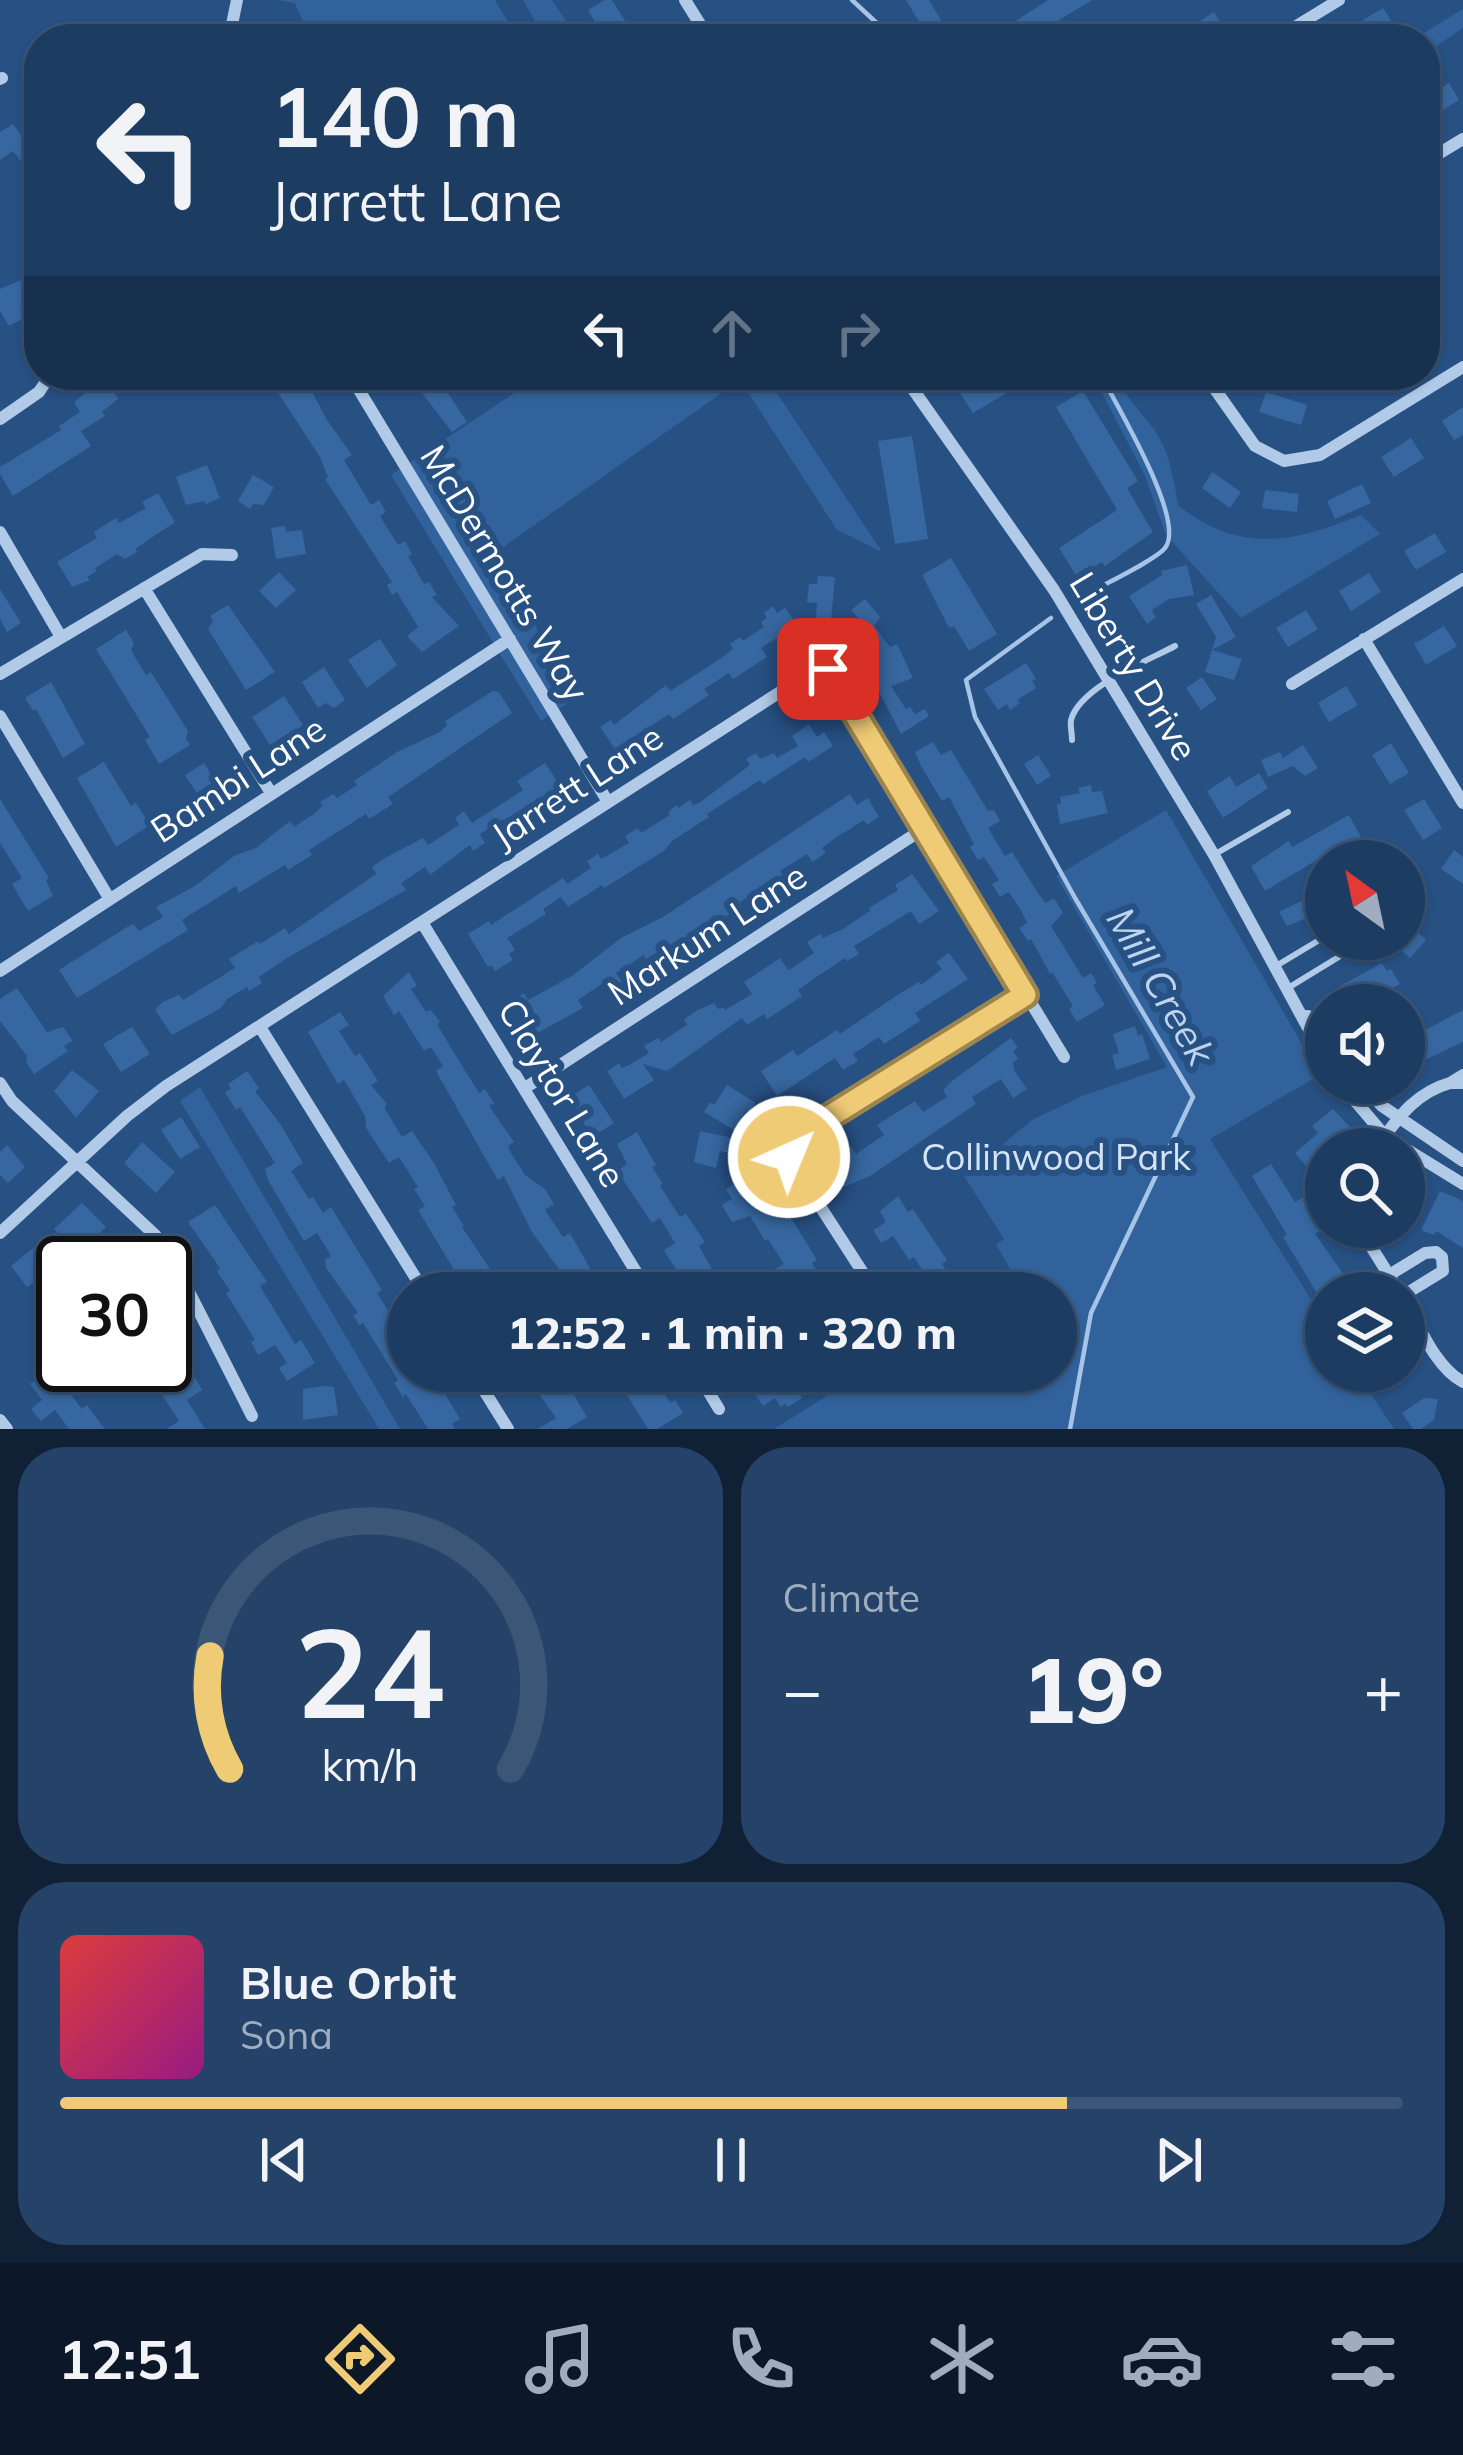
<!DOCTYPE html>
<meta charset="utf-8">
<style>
:root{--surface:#1d3c62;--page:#254368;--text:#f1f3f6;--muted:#a0adbe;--line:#3b5677;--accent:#efcb76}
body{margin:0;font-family:Mulish,sans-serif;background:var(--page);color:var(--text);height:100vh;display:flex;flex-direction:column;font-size:45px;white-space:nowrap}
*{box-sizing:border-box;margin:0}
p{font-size:39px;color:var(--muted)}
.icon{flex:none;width:66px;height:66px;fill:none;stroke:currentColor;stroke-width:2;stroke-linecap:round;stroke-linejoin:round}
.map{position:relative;height:1429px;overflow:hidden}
.details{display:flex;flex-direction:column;gap:18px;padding:18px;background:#102136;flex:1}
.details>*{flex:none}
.hud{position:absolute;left:24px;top:24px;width:1416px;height:366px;border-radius:48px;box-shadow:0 3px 9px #0004,0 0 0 3px var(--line);background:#1d3c62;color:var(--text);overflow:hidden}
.needle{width:78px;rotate:327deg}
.controls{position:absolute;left:1305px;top:840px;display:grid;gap:24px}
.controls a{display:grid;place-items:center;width:120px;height:120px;border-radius:50%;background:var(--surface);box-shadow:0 3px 9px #0004,0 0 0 3px var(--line);font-size:60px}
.speed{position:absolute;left:36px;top:1236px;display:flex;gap:24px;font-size:60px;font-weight:700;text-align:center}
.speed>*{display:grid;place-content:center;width:156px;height:156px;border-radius:50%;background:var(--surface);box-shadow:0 3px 9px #0004,0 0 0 3px var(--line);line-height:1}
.speed .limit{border:6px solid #111;border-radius:18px;background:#fff;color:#111}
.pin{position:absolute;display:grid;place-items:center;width:102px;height:102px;color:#fff;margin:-51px;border-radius:24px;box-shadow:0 6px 18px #0006}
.me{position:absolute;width:132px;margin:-66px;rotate:44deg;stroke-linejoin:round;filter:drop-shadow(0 0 9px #0008)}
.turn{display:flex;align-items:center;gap:42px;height:252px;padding:0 48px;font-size:54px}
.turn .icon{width:156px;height:156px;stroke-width:2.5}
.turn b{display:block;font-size:84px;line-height:102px}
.lanes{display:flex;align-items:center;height:114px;padding:0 48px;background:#0003;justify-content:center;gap:60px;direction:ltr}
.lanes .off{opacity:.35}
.big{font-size:90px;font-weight:800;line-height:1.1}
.details .widget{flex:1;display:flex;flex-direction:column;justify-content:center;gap:18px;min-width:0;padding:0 42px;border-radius:48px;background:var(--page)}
.details .dial{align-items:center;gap:0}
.dial svg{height:312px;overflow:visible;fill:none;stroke:var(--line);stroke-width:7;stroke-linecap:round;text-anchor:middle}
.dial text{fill:var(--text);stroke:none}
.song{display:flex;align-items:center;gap:36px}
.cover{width:144px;height:144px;border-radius:18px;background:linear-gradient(135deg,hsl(0 70% 55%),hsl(310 70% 35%))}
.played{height:12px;border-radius:6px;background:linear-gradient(90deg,var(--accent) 75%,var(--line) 75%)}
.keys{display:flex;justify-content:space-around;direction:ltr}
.heat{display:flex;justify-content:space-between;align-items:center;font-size:66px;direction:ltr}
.details .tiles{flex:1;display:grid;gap:18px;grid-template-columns:1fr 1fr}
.widget:last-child{grid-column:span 2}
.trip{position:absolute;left:387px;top:1272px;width:690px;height:120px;border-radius:60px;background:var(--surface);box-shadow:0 3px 9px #0004,0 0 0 3px var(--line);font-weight:800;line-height:120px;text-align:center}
.dock{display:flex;height:192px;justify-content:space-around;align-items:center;background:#0c1827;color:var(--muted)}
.dock .icon{width:84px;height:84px}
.dock .selected{color:var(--accent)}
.dock b{font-size:54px;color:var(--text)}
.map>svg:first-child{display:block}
</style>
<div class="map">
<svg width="1463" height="1429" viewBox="0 0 1463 1429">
<rect width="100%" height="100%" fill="#275083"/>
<!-- green -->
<path fill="#32629b" d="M276,0H495L518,39H310L295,3Z
M523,0H552L578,39H545Z
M1463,9V28L1425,54V39H1414Z
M514,375H765L882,552L837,530L740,380L495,553L575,698L541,721L391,475L522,388Z
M1093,375H1119C1123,400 1149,417 1160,439C1171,459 1174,482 1178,505C1239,554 1293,543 1361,515L1380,534L1241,618L1166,535L1145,476Z
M1166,810L1320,1075L1210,1139L1326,1323V1371H1356L1394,1429H774L867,1371H1056V1293H991L1015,1277L996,1245L1004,1239L964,1176L1032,1120L1082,1096L1167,1067L1056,876Z
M200,1087L400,1429H379L180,1101Z"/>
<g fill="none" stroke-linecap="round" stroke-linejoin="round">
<!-- stream -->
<path stroke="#a5c4e7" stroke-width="4.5" d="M852,0L894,39
M1084,596C1100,586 1156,560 1165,548C1187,521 1116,405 1101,375
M1051,618L966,680L975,717L1075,898L1193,1097L1091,1313L1070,1429"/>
</g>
<!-- building -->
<path fill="#3767a0" d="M605,0H612L627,24L604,37L588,10Z
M906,0H929L942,22L925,32Z
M1048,0H1092L1028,39H988Z
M1383,8L1403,39H1375L1363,20Z
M1214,12L1226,32L1213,39H1189L1184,31Z
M74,22L81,39H34Z
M1449,83L1459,100L1425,121V98Z
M39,123V154L23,164L13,151L0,160V132L13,124L21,135Z
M1432,194L1443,210L1425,221V198Z
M25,278L38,299L20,310L24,318L9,326L0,311V289Z
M86,375H104L118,399L102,412L105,416L81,431L91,446L13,496L0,474V467L61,430L59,426L80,412L74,402L93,387Z
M275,375H303L327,420L352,455L344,460L371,505L379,500L386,512L380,516L398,545L405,541L412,554L408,556L424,584L429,582L437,595L432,597L459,626L422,652L407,636L418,627L397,592L392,595L387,585L392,582L325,479L328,477L320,457L269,379Z
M394,375H436L467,422L452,432L415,384L404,391Z
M974,375H1037L973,413L954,384Z
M1332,375H1373L1344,393Z
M1083,391L1138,481L1127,488L1153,532L1105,566L1102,562L1077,577L1059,548L1117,510L1056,407Z
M1266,392L1307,405L1301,425L1259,412Z
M1463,407V435L1454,440L1442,421Z
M912,436L928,539L895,544L878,441Z
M1411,438L1424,458L1394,477L1381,457Z
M207,465L220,498L206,504L204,501L186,505L176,477Z
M1212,472L1241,492L1230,508L1202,488Z
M253,475L274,487L264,505L253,504L250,509L238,501Z
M1362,484L1371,503L1335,519L1327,501Z
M1265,490L1299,494L1297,512L1262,508Z
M158,493L175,522L135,549L137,552L125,559L117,554L95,568L97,571L87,577L90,580L72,587L57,562L97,538L94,532L116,518L119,523L146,508L142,502Z
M285,526L286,532L302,530L306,554L276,559L271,528Z
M1435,533L1446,552L1416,570L1404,551Z
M951,558L997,634L969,651L954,626L950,628L947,624L922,575Z
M1187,565L1194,595L1169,599L1152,610L1156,617L1147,624L1129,596L1162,575L1161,571Z
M279,572L296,590L276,608L259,591Z
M1369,573L1381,592L1351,611L1339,591Z
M818,576L835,577L831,620L816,618L817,603L807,602L809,584H817Z
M0,589L21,623L7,632L0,619Z
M1211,595L1236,637L1212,650L1242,659L1234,680L1205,672L1216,637L1196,604Z
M865,599L880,617L874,626L890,647L897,644L913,678L891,686L906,709L910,707L915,714L925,709L929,716L901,734L878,690L874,692L868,676L875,673L868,655L874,653L852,624L859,619L851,610Z
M228,605L275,672L246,690L208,629L213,621L210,616Z
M773,606L777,613L785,608L795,622L786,627L788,631L761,648L767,657L733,679L729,673L704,689L709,695L673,719L669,714L615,749L600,727L611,720L614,725L666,685L670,691L720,659L733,649L730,644L740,637L743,641L764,627L761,622L767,618L764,613Z
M1306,610L1318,629L1288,647L1276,628Z
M1444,626L1457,646L1426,665L1414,644Z
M126,630L134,643L131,650L146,675L151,672L188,731L186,739L190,745L159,764L145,740L150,737L96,649Z
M380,639L397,665L367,688L348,660Z
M1026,663L1036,679L1032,681L1036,688L1017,700L1020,703L1010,710L1007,704L998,710L984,689Z
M324,667L345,700L334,708L326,703L318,708L302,682Z
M1202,677L1217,699L1201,710L1186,688Z
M51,682L85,744L63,758L36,709L33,711L25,698Z
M1346,686L1358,705L1329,722L1318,703Z
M493,691L499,692L512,713L388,797L393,804L369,819L366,814L309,850L312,855L288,870L285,865L239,893L236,886L182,920L188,930L77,998L59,970L127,927L134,924L139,931L163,917L156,907L195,886L234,856L256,848L290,821L294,827L315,813L323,805L320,802L333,794L337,798L357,785L354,781L397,752L440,732L447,725L445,721Z
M284,696L303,725L272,748L252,717Z
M809,724L817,737L824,732L833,746L808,762L805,757L763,784L760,780L707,814L709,817L672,841L664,851L604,888L602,885L568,907L561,897L543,909L546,914L507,938L515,950L509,954L513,960L495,971L492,965L488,967L468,934L489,921L491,925L563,878L567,884L591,868L587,861L598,854L601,859L629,843L625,836L638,828L641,833L670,815L668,812L677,805L678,808L690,800L693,805L699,803L750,765L746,759L756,753L760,759L774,753L777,758L798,746L792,736Z
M933,742L941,755L951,750L988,811L994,810L1000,821L988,828L1005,856L1012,852L1038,893L1046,903L1054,898L1063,913L1051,926L1083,978L1091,973L1097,983L1093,985L1105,1005L1077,1022L1069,1009L1073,1006L1052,972L1050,974L1031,939L1028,941L1019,928L1027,923L1022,912L1009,892L1000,897L992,884L999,880L984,857L978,860L970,847L974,844L949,797L942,801L921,766L915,752Z
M1391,743L1409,773L1390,784L1372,755Z
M1303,745L1318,768L1305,776L1293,766L1268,777L1261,760L1280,752L1283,758Z
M1038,755L1051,776L1037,785L1024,764Z
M104,762L131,806L136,803L150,825L116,847L77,778Z
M204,763L218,786L200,798L185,775Z
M545,763L563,790L507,824L504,819L480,834L485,843L473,851L470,845L430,875L425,867L401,883L406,890L287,958L259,977L262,983L249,991L247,987L227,999L221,1008L172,1035L155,1010L163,1002L179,995L183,1000L235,968L229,959L258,941L260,944L285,928L289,934L376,874L372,867L385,858L423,838L428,845L459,825L455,818L464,811L472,823L523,790L517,781Z
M1259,773L1268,788L1223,818L1207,791L1230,776L1236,787Z
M1091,785L1092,792L1102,791L1108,813L1060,824L1057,805L1061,804L1060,797L1080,793L1078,788Z
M850,794L857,805L868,798L879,817L867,825L864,820L834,839L822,848L826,853L812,862L807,854L780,871L785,879L772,887L769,884L740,902L742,906L668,954L664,948L646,959L644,955L616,973L623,983L609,992L603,983L578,1000L583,1008L532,1036L511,1001L524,993L528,1000L572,976L621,938L663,917Z
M0,799L49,878L46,880L53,896L28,911L12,884L22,878L0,843Z
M1424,799L1442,828L1423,840L1404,810Z
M1349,815L1361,837L1335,849L1339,855L1331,860L1327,854L1265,891L1251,866L1289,841L1292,847Z
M1454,850L1463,857V884L1441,869Z
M912,874L939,911L919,924L911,911L854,946L859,954L847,961L845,958L815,978L798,990L802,996L767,1019L764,1014L747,1025L742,1018L667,1071L643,1064L654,1080L624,1099L607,1071L619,1063L622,1068L629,1065L649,1053L644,1046L658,1038L661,1042L687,1025L684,1019L698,1010L714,1003L718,1009L723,1007L725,1010L752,994L744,982L780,958L788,970L792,968L814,953L807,942L820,934L823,938L843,929L870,911L869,908L898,890L895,885Z
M1326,889V910L1287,926L1279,912Z
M1414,929L1426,940L1410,958L1397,947Z
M949,953L968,979L915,1013L920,1021L884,1044L879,1037L853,1054L858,1061L843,1070L835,1058L777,1096L761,1071L793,1050L797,1056L837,1030L840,1034L902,992L919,982L921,985L942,969L936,962Z
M1382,963L1387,971L1391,969L1400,984L1363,1005H1335L1330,997L1340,986Z
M409,972L417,986L411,989L426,1012L431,1010L440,1022L437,1024L445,1038L479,1093L485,1089L494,1103L489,1106L514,1142L508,1146L511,1153L525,1175L545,1189L554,1204L545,1210L563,1237L570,1233L604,1293H560L571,1286L532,1232L504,1176L498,1180L479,1147L436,1071L443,1066L431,1047L424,1051L399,1011L394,1015L383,996Z
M17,988L47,1032L63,1027L73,1041L64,1046L68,1051L34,1074L26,1062L27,1056L0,1021V999Z
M1463,1010V1042L1404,1070V1021L1411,1032L1422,1025L1425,1030Z
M340,1012L349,1025L339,1031L355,1056L360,1053L378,1081L371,1085L386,1103L385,1109L402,1137L412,1131L434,1163L456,1205L452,1207L464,1226L462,1227L492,1272L486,1275L495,1293H468L418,1210L425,1206L414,1189L418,1187L399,1157L389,1163L366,1128L365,1116L344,1080L338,1084L308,1032Z
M1135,1026L1138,1036L1142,1034L1150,1059L1116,1070L1112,1055L1119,1053L1113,1034Z
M132,1027L150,1054L121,1072L103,1044Z
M1011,1038L1018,1048L1013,1051L1018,1059L1013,1062L1014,1070L1027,1089L1013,1098L1001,1079L972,1097L976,1104L870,1176L844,1187L824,1156L851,1146L856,1154L884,1135L877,1125L891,1116L915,1101L923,1112L947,1097L943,1090L953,1080Z
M72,1070L99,1091L76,1118L54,1091Z
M247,1071L259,1088L255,1091L281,1125L303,1163L291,1171L309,1199L313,1197L323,1213L331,1207L382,1290L377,1293L396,1323L399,1321L408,1334L400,1339L408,1351L404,1353L408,1371H424L431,1384L437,1381L460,1419L452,1424L455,1429H428L406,1394L403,1397L394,1383L398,1380L363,1323L359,1325L353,1315L358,1313L326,1268L325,1260L331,1256L317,1233L304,1241L268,1180L265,1169L275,1163L240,1107L236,1110L225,1092L231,1089L228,1084Z
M589,1085L614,1123L592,1137L568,1098Z
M727,1085L756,1103L734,1130L704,1112L710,1102L714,1105Z
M1333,1109L1354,1131L1344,1140L1352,1149H1326V1165L1315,1176L1295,1153L1318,1133L1312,1126Z
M181,1117L200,1147L180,1159L161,1130Z
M700,1131L738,1139L735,1154L720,1151L716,1168L694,1162Z
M637,1132L656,1165L652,1167L663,1184L660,1186L680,1217L686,1214L705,1242L699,1246L723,1289L716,1293H694L689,1284L686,1286L664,1250L675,1243L660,1218L652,1223L617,1171L627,1164L617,1144Z
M142,1142L175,1172L156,1193L124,1163Z
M7,1145L25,1167L8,1183L0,1175V1152Z
M1271,1164L1295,1202L1306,1196L1314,1208L1326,1227L1315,1234L1357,1293H1326V1308L1283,1237L1287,1235L1252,1176Z
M747,1176L757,1192L764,1188L777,1209L783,1205L817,1260L812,1263L823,1280L817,1284L823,1293H791L775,1269L784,1264L768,1239L765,1241L750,1216L732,1222L722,1205L732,1199L726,1189Z
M1440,1191L1463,1201V1248L1436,1231L1434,1235L1421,1230Z
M898,1196L908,1212L913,1209L947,1260L942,1264L960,1293H917L931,1284L914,1257L909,1260L893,1236L881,1243L873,1230L886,1222L880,1211Z
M82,1203L106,1227L78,1254L54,1229Z
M215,1205L267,1282L260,1286L295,1344L301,1340L315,1363L287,1381L279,1368L287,1363L275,1345L258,1355L251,1342L255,1340L226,1293L230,1291L217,1271L220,1268L188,1222Z
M38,1244L56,1265L27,1287L11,1266Z
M165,1325L202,1390L187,1400L205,1429H166L179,1421L162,1395L170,1390L153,1365H165Z
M50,1369L55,1375L62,1370L69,1380L64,1383L67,1390L82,1409L87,1405L105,1429H69L55,1410L41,1421L31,1409L42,1400L30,1384Z
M523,1371H545L559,1393L569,1387L587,1417L567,1429H538L556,1418Z
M612,1371H650L670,1403L675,1400L683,1413L657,1429H648Z
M751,1371H792L798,1380L793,1384L802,1398L788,1407L785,1403L781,1407L775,1398L763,1406L754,1393L761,1388Z
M326,1386L334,1387L338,1415L303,1420V1389Z
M1424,1398L1438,1399L1434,1420L1421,1429H1413L1402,1413Z"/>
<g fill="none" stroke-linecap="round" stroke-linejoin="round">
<!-- lane -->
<path stroke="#b0cae7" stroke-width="6" d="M1072,740C1072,733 1070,726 1071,720C1080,687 1147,661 1175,646
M1217,853L1288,812
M1276,966L1326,936
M1288,988L1368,939"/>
<!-- street -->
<path stroke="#b0cae7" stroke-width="12" d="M685,0L703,29L715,39
M229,39L237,0
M1275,39L1339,0
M0,79L2,78
M1425,162L1463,139
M350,375L608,802
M903,375L1054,590L1214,855L1326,1061
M1205,375L1255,446L1284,461L1320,455L1463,367
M0,419L39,392L50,375
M0,532L61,637
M144,588L271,793
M1364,639L1463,803
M0,674L202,554L232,555
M1292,684L1463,579
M0,716L109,898
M423,924L649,1293
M0,971L510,639
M1308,1016L1326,1037
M260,1027L425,1293
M1463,1075L1450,1083H1463
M0,1083L12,1101L156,1236L178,1270L252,1416
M1340,1083L1385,1136L1463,1184
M1360,1083L1382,1106L1463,1161
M525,1088L923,829
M1375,1149C1397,1120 1414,1093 1450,1083
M1359,1227L1400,1293
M0,1233L127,1116L166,1086L819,667L828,669L1064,1057
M1389,1275L1425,1253L1436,1252L1442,1257L1443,1271L1404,1295
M876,1293L789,1158L787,1147L795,1138L1025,995
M1404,1299C1419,1325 1435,1367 1463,1382
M472,1371L508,1429
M696,1371L719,1409
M0,1420L7,1429"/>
</g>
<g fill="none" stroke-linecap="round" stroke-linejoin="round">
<!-- route casing -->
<g stroke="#9b844d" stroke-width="30">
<path id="route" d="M789,1157L788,1147L795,1138L1025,995L828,669"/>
</g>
<!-- route -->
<use href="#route" stroke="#efcb76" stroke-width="21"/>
</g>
<g text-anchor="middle" stroke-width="12" stroke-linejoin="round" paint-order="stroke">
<!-- street labels -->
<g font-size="36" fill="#fff" stroke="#275083">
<text transform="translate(505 573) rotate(59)" y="13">McDermotts Way</text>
<text transform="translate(1134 666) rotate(59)" y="13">Liberty Drive</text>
<text transform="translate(238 779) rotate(-33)" y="13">Bambi Lane</text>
<text transform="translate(577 786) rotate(-33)" y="13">Jarrett Lane</text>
<text transform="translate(707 934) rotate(-33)" y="13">Markum Lane</text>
<text transform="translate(562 1093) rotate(59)" y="13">Claytor Lane</text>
</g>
<!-- park labels -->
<g font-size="36" fill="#d4e3f6" stroke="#275083">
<text x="1056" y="1170">Collinwood Park</text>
</g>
<!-- water labels -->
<g font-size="39" font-style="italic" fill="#bcd4ef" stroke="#275083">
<text transform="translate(1161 986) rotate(60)" y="14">Mill Creek</text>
</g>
</g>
</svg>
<div class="controls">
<a><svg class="needle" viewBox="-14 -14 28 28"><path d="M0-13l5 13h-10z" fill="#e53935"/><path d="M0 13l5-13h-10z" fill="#a0adbe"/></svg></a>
<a><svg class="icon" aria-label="sound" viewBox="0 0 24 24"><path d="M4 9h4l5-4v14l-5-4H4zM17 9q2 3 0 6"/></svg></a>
<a><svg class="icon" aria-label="search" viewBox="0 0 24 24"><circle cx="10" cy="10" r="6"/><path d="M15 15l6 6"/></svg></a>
<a><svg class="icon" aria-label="layers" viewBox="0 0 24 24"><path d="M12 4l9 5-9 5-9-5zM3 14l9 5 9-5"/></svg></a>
</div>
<div class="speed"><div class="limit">30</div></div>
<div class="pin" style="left:828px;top:669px;background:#d93025"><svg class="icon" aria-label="arrive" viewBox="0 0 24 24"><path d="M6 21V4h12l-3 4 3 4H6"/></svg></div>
<svg class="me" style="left:789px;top:1157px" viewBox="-20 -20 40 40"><circle r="17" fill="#efcb76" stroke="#fff" stroke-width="3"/><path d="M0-11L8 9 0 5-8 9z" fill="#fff"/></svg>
<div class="trip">12:52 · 1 min · 320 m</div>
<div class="hud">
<div class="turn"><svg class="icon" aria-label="left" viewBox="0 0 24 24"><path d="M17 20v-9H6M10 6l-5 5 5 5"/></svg><div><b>140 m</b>Jarrett Lane</div></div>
<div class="lanes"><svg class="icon" aria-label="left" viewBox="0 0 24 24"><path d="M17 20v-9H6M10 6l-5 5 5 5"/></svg><svg class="icon off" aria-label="ahead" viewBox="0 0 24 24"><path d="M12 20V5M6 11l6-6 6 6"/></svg><svg class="icon off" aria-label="right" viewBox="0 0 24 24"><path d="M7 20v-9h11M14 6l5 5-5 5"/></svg></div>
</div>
</div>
<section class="details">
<div class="tiles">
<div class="widget dial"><svg viewBox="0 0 100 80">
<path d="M14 69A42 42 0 1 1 86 69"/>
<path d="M14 69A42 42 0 0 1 9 40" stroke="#efcb76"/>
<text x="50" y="56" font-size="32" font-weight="700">24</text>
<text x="50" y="72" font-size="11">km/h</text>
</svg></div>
<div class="widget"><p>Climate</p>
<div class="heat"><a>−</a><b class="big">19°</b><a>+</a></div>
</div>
<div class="widget">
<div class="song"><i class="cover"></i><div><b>Blue Orbit</b><p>Sona</p></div></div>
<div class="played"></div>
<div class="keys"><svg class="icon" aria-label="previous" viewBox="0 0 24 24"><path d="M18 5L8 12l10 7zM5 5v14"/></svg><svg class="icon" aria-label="pause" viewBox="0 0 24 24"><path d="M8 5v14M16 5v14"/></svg><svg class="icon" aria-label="next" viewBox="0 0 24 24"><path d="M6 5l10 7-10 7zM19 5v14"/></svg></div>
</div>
</div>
</section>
<nav class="dock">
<b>12:51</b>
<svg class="icon selected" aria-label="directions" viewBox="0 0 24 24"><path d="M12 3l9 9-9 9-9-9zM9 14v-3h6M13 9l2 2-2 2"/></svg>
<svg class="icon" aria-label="music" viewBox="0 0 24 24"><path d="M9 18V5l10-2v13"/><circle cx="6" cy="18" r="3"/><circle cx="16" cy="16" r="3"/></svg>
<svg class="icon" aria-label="phone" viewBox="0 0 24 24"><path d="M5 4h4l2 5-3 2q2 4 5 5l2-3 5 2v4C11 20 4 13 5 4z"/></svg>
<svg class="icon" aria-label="climate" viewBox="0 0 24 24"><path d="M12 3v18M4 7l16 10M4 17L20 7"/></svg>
<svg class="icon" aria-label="car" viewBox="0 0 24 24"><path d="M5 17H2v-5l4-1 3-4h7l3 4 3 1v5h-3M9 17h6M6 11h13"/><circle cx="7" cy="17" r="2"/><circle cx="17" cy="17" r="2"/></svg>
<svg class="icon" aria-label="filters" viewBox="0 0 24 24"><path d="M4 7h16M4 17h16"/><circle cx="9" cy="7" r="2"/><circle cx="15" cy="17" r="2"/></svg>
</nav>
